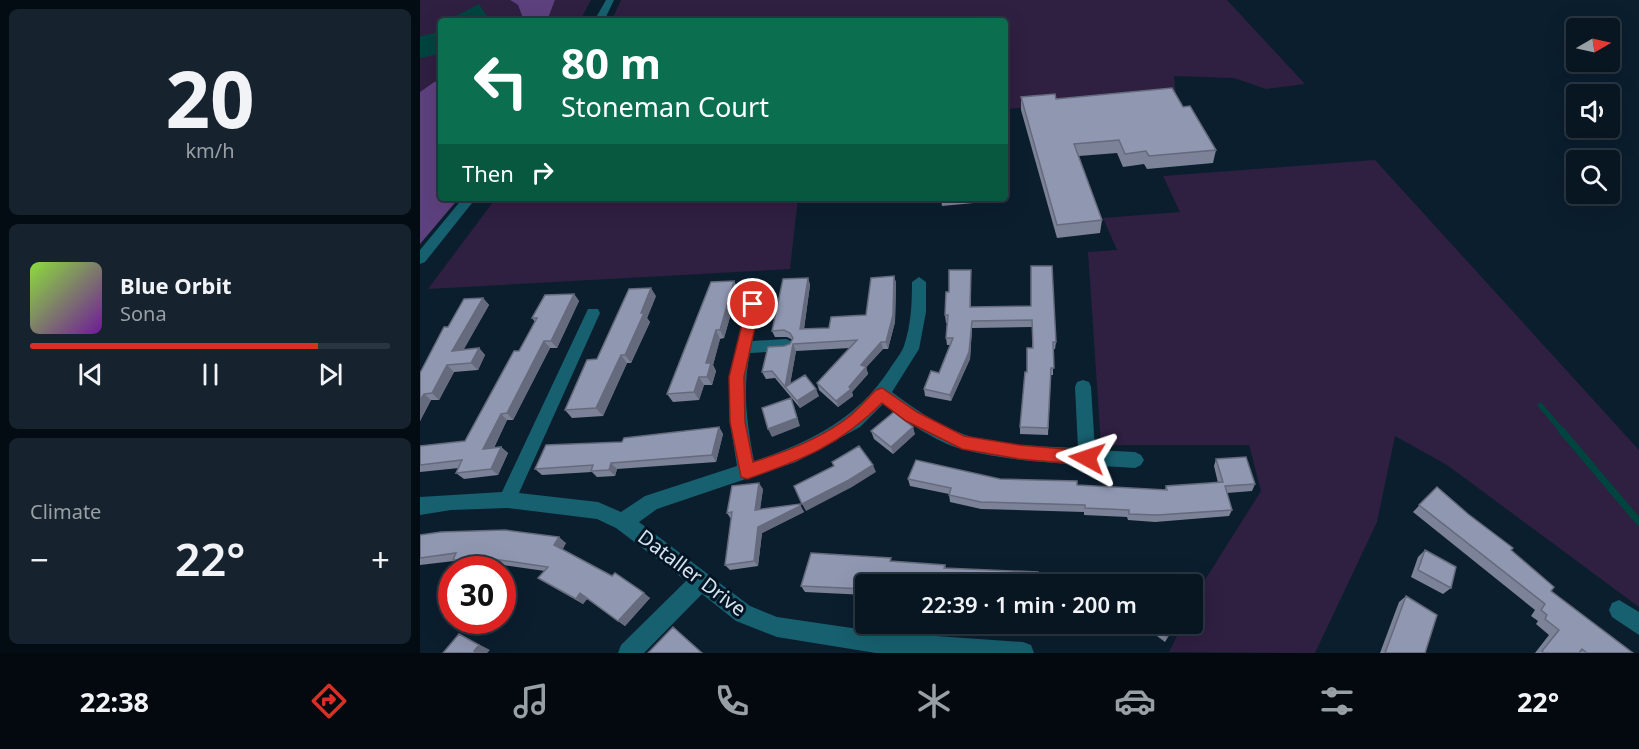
<!DOCTYPE html>
<meta charset="utf-8">
<style>
:root{--surface:#081622;--page:#16232f;--text:#f1f3f6;--muted:#989fa5;--line:#293540;--accent:#d93025}
body{margin:0;font-family:"Noto Sans",sans-serif;background:var(--page);color:var(--text);height:100vh;display:flex;flex-direction:column;font-size:22px;white-space:nowrap}
*{box-sizing:border-box;margin:0}
p{font-size:20px;color:var(--muted)}
.icon{flex:none;width:33px;height:33px;fill:none;stroke:currentColor;stroke-width:2;stroke-linecap:round;stroke-linejoin:round}
.map{position:relative;flex:1;overflow:hidden}
.sheet{display:flex;flex-direction:column;gap:9px;padding:9px;background:#040c13;width:420px}
.sheet>*{flex:none}
.top-card{position:absolute;left:18px;top:18px;width:570px;height:183px;border-radius:6px;box-shadow:0 6px 24px #0002,0 0 0 2px var(--line);background:#0b6e4f;color:#fff;overflow:hidden}
.needle{width:39px;rotate:81deg}
.tools{position:absolute;left:1146px;top:18px;display:grid;gap:12px}
.tools a{display:grid;place-items:center;width:54px;height:54px;border-radius:6px;background:var(--surface);box-shadow:0 6px 24px #0002,0 0 0 2px var(--line);font-size:30px}
.speed{position:absolute;left:18px;top:556px;display:flex;gap:12px;font-size:30px;font-weight:700;text-align:center}
.speed>*{display:grid;place-content:center;width:78px;height:78px;border-radius:50%;background:var(--surface);box-shadow:0 6px 24px #0002,0 0 0 2px var(--line);line-height:1}
.speed .limit{border:9px solid #d22;background:#fff;color:#111}
.pin{position:absolute;display:grid;place-items:center;width:51px;height:51px;color:#fff;margin:-26px;border:3px solid #fff;border-radius:50%;box-shadow:0 2px 6px #0007}
.me{position:absolute;width:66px;margin:-33px;rotate:275deg;stroke-linejoin:round;filter:drop-shadow(0 0 4px #0008)}
.turn{display:flex;align-items:center;gap:21px;height:126px;padding:0 24px;font-size:27px}
.turn .icon{width:78px;height:78px;stroke-width:2.5}
.turn b{display:block;font-size:42px;line-height:51px}
.then{display:flex;align-items:center;height:57px;padding:0 24px;background:#0003;gap:12px;font-size:22px}
.big{font-size:45px;font-weight:600;line-height:1.1}
.sheet .widget{flex:1;display:flex;flex-direction:column;justify-content:center;gap:9px;min-width:0;padding:0 21px;border-radius:9px;background:var(--page)}
.sheet .dial{align-items:center;gap:0}
.dial b{font-size:78px;line-height:1}
.song{display:flex;align-items:center;gap:18px}
.cover{width:72px;height:72px;border-radius:9px;background:linear-gradient(135deg,hsl(90 70% 55%),hsl(280 70% 35%))}
.played{height:6px;border-radius:3px;background:linear-gradient(90deg,var(--accent) 80%,var(--line) 80%)}
.keys{display:flex;justify-content:space-around;direction:ltr}
.heat{display:flex;justify-content:space-between;align-items:center;font-size:33px;direction:ltr}
.trip{position:absolute;left:435px;top:574px;width:348px;height:60px;border-radius:6px;background:var(--surface);box-shadow:0 6px 24px #0002,0 0 0 2px var(--line);font-weight:600;line-height:60px;text-align:center}
.tab-bar{display:flex;height:96px;justify-content:space-around;align-items:center;background:#03090e;color:var(--muted)}
.tab-bar .icon{width:42px;height:42px}
.tab-bar .active{color:var(--accent)}
.tab-bar b{font-size:27px;color:var(--text)}
main{display:flex;flex:1;min-height:0}
.map>svg:first-child{display:block}
</style>
<main>
<section class="sheet">
<div class="widget dial"><b>20</b><p>km/h</p></div>
<div class="widget">
<div class="song"><i class="cover"></i><div><b>Blue Orbit</b><p>Sona</p></div></div>
<div class="played"></div>
<div class="keys"><svg class="icon" aria-label="previous" viewBox="0 0 24 24"><path d="M18 5L8 12l10 7zM5 5v14"/></svg><svg class="icon" aria-label="pause" viewBox="0 0 24 24"><path d="M8 5v14M16 5v14"/></svg><svg class="icon" aria-label="next" viewBox="0 0 24 24"><path d="M6 5l10 7-10 7zM19 5v14"/></svg></div>
</div>
<div class="widget"><p>Climate</p>
<div class="heat"><a>−</a><b class="big">22°</b><a>+</a></div>
</div>
</section>
<div class="map">
<svg width="1219" height="653" viewBox="0 0 1219 653">
<rect width="100%" height="100%" fill="#0b1e2e"/>
<!-- green -->
<path fill="#2f1f41" d="M0,0H90L98,5L104,21H21V81L14,82L0,92Z
M135,0H171L160,21H127Z
M201,0H807L885,84L846,89L814,78L754,76L756,97L585,109V21H191Z
M955,160L1219,450V607L1027,465L975,436L957,522L895,653L749,652L763,624H772L773,604L783,583L841,491L829,445H681L668,252L697,250L683,218L760,212L743,176Z
M76,198H378L370,269L8,289Z"/>
<!-- forest -->
<path fill="#5d417e" d="M90,0H135L127,21H104L98,5Z
M21,81V198H39L0,244V92L14,82Z"/>
<!-- water -->
<path fill="#00443f" d="M59,4L70,21H26Z
M21,25V54L0,58V36L14,33Z"/>
<g fill="none" stroke-linecap="round" stroke-linejoin="round">
<!-- stream-far1 -->
<path stroke="#00443f" stroke-width="5" d="M1120,405L1144,433"/>
<!-- stream -->
<path stroke="#00443f" stroke-width="7" d="M1142,431L1219,522"/>
<!-- minor -->
<path fill="#17606f" fill-rule="evenodd" d="M499,277L506,282V312L499,349L472,392C494,409 517,424 543,434C573,446 626,446 658,448L655,387L657,382L663,380L669,382L671,387L675,450L715,452L721,455L724,460L721,465L715,468C658,464 598,464 542,449C517,443 483,419 463,404L440,427L376,462L237,509L219,522L330,606L357,617L459,632L603,642L611,645L614,653H456L357,637L316,621L282,594L224,653H198L201,645L266,581L196,528L177,519L87,508L31,510L0,515V497L82,492L168,309H178L180,313L99,493L178,502L201,512L225,496L317,466L310,422L309,377L328,300L333,299L340,304L332,341L366,339L371,341L374,345L371,349L366,351L330,353C322,390 327,424 334,461C389,443 437,419 469,370C474,362 481,354 484,346C491,325 492,304 492,282Z
M1199,600L1219,612V635L1192,617L1189,610L1192,603Z"/>
<!-- tertiary -->
<path fill="#17606f" fill-rule="evenodd" d="M186,0H194L184,21H174Z
M43,198H56L5,262L0,264V250Z"/>
</g>
<!-- wall -->
<path fill="#7c8298" d="M601,97L636,99L763,107L796,150L793,163L727,169L724,164L703,167L697,153L659,156L682,220L680,233L637,238L601,110Z
M521,198H553L554,203L522,206Z
M551,270V307L611,306L636,342L635,349H633V375H631L628,435L600,434V427L607,372L612,348V327L552,328L550,359L531,401L505,396L504,389L519,373L530,345H527L526,338L527,323H526L525,315L529,292Z
M474,276L476,283L475,322L468,349H463L446,367L448,374L432,392L433,396L418,407L399,390L397,383L430,348L376,351L370,384L399,396L380,408L355,378L346,379L342,372L364,346L370,344L373,340L367,337H355L352,331L388,278L390,285L384,329L409,328L446,315Z
M314,281L318,289L304,338L300,339L293,365L296,371L292,385H284L279,400L253,402L247,394Z
M154,294L159,301L137,348H130L93,420H87L74,448L81,447L88,453L78,475L44,479L36,473L39,468L0,472V446L45,441L99,351L115,322L112,318Z
M236,296L227,318L230,322L211,363H207L183,416L152,418L145,410L177,359Z
M63,298L69,305L43,350L59,348L65,355L58,370L34,372L19,400H11L0,421V373L28,327Z
M299,427L303,434L296,462L197,469L195,476L177,477L172,472L122,475L115,469L202,442Z
M451,431L495,434L473,454L454,439Z
M796,459L835,484L832,491L807,493L812,510L809,516L735,522L708,520L707,517L664,515V512L561,509L530,502L529,494L490,486L488,479H580L657,485L745,490L746,486L798,483L794,466Z
M1017,487L1048,514L1091,550L1131,591L1213,653H1115L1129,635L1116,624L1118,621L1111,616L1115,610L993,512Z
M343,489L340,509L383,510L384,512L342,533L338,566L310,570L305,565L311,519L307,513Z
M0,535L146,543L142,549L230,598L205,626L167,599L163,604L126,583L118,578L125,571L76,564L42,566L34,561L0,565Z
M1005,550L1031,588L1023,594L991,577L998,557Z
M472,561L525,565L526,568L446,585V595L385,592L381,586Z
M986,596L1005,653H960L979,602Z
M721,624H756L745,642Z"/>
<!-- shaded-wall -->
<path fill="#656a7c" d="M474,276L476,283L475,322L468,349L466,342Z
M388,278L390,285L383,336L380,329Z
M314,281L318,289L304,338L300,330Z
M231,288L236,296L227,318L230,322L211,363L205,355Z
M154,294L159,301L137,348L131,341Z
M63,298L69,305L39,358L32,351Z
M552,321V328L550,359L531,401L530,395Z
M296,330L300,339L293,365L296,371L292,385L287,377L286,363Z
M124,341L130,348L93,420L87,413Z
M461,342L463,349L443,371L441,365Z
M373,344L376,351L369,391L365,387Z
M59,348L65,355L58,370L51,363Z
M201,355L207,363L183,416L176,408Z
M27,365L34,372L19,400L12,393Z
M446,367L448,374L432,392L433,396L418,407L416,401Z
M279,377L284,385L279,400L274,392Z
M396,389L399,396L380,408L377,401Z
M4,394L11,400L0,421V400Z
M371,398L374,406L380,426L352,437L348,429Z
M81,414L87,420L70,455L63,449Z
M299,427L303,434L296,462L292,455Z
M493,427L495,434L473,454L471,447Z
M81,447L88,453L78,475L71,469Z
M191,463L197,469L195,476L189,470Z
M453,465L456,472L432,487L386,511L382,504Z
M339,483L343,489L339,516L335,510Z
M380,504L384,512L342,533L338,566L334,561L338,527Z
M139,537L146,543L142,551L134,545Z
M160,593L167,599L163,604L156,599Z
M224,593L230,598L205,626L198,621Z
M39,634L70,650L67,653H56Z"/>
<!-- building -->
<path fill="#9097b1" stroke="#656a7c" stroke-width="1.5" d="M752,88L763,107L770,106L796,150L729,156L726,151L705,154L699,140L654,144L682,220L637,225L601,97L635,94L636,99Z
M611,266H632L636,342H633L634,368H631L628,428L600,427L605,372H607V348H613L612,320L552,321L549,352L530,395L504,389L511,371L519,373L533,338H526L528,315H525L526,292H529V270H551L550,307L611,306Z
M474,276L473,315L466,342H461L441,365L446,367L429,387L431,389L416,401L397,383L437,340L373,344L365,387L385,375L396,389L377,401L352,371L342,372L348,347L364,346L370,344L373,338L370,333L364,330L352,331L363,279L388,278L380,329L409,328L411,317L446,315L451,278Z
M314,281L300,330H296L286,363H291L287,377H279L274,392L247,394L291,282Z
M231,288L221,313H224L205,355H201L176,408L145,410L167,360L177,359L209,289Z
M154,294L131,341H124L87,413L81,414L63,449L81,447L71,469L36,473L42,460L0,465V446L45,441L94,351H99L117,318H112L125,295Z
M63,298L32,351L59,348L51,363L27,365L12,393L4,394L0,400V373L24,327H28L44,299Z
M371,398L377,418L348,429L342,408Z
M474,412L493,427L471,447L451,431Z
M299,427L292,455L191,463L189,470L171,471L173,465L115,469L126,445L202,442L204,438Z
M439,446L453,465L429,480L382,504L374,486L414,466L412,462Z
M826,457L835,484L805,486L812,510L737,515L709,514V510L665,508V505L561,502L529,495L531,488L488,479L496,460L580,479L657,481V485L747,490L746,486L803,482L796,459Z
M339,483L335,510L380,504V506L338,527L334,561L305,565L312,512L307,513L312,486Z
M1017,487L1048,514L1093,548L1091,550L1134,587L1131,591L1213,653H1167L1162,649L1159,653H1124L1122,651L1139,630L1125,619L1127,615L1121,610L1125,604L999,505Z
M85,530L139,537L134,545L192,576L195,573L224,593L198,621L160,593L156,599L118,578L128,567L67,558L33,560L36,553L0,558V535L21,532Z
M1005,550L1036,567L1031,588L998,570Z
M391,553L471,558L470,561L525,565L524,568L618,572V574L702,582V585H446V589L381,586Z
M986,596L1017,615L1005,653H965Z
M730,624H755L747,637Z
M253,627L282,653H228Z
M39,634L59,645L54,651L56,653H23Z"/>
<!-- route -->
<path fill="#d93025" stroke="#8d1f18" stroke-width="1.5" d="M333,299L340,304L324,377L325,422L333,462C366,452 402,438 430,416C439,408 448,398 456,390L462,388L497,412L544,436L599,445L667,451L673,453L675,458L673,463L667,465L599,459L542,449L486,421L462,403C420,445 382,460 327,479L321,477L310,422L309,377L327,304Z"/>
<g text-anchor="middle" stroke-width="6" stroke-linejoin="round" paint-order="stroke">
<!-- near-street labels -->
<g font-size="20" fill="#d7e3ee" stroke="#031524">
<text transform="translate(272 573) rotate(37)" y="7">Dataller Drive</text>
</g>
</g>
</svg>
<div class="tools">
<a><svg class="needle" viewBox="-14 -14 28 28"><path d="M0-13l5 13h-10z" fill="#e53935"/><path d="M0 13l5-13h-10z" fill="#989fa5"/></svg></a>
<a><svg class="icon" aria-label="sound" viewBox="0 0 24 24"><path d="M4 9h4l5-4v14l-5-4H4zM17 9q2 3 0 6"/></svg></a>
<a><svg class="icon" aria-label="search" viewBox="0 0 24 24"><circle cx="10" cy="10" r="6"/><path d="M15 15l6 6"/></svg></a>
</div>
<div class="speed"><div class="limit">30</div></div>
<div class="pin" style="left:333px;top:304px;background:#d93025"><svg class="icon" aria-label="arrive" viewBox="0 0 24 24"><path d="M6 21V4h12l-3 4 3 4H6"/></svg></div>
<svg class="me" style="left:667px;top:458px" viewBox="-20 -20 40 40"><path d="M0-17L14 15 0 8-14 15z" fill="#d93025" stroke="#fff" stroke-width="4"/></svg>
<div class="trip">22:39 · 1 min · 200 m</div>
<div class="top-card">
<div class="turn"><svg class="icon" aria-label="left" viewBox="0 0 24 24"><path d="M17 20v-9H6M10 6l-5 5 5 5"/></svg><div><b>80 m</b>Stoneman Court</div></div>
<div class="then">Then<svg class="icon" aria-label="right" viewBox="0 0 24 24"><path d="M7 20v-9h11M14 6l5 5-5 5"/></svg></div>
</div>
</div>
</main>
<nav class="tab-bar">
<b>22:38</b>
<svg class="icon active" aria-label="directions" viewBox="0 0 24 24"><path d="M12 3l9 9-9 9-9-9zM9 14v-3h6M13 9l2 2-2 2"/></svg>
<svg class="icon" aria-label="music" viewBox="0 0 24 24"><path d="M9 18V5l10-2v13"/><circle cx="6" cy="18" r="3"/><circle cx="16" cy="16" r="3"/></svg>
<svg class="icon" aria-label="phone" viewBox="0 0 24 24"><path d="M5 4h4l2 5-3 2q2 4 5 5l2-3 5 2v4C11 20 4 13 5 4z"/></svg>
<svg class="icon" aria-label="climate" viewBox="0 0 24 24"><path d="M12 3v18M4 7l16 10M4 17L20 7"/></svg>
<svg class="icon" aria-label="car" viewBox="0 0 24 24"><path d="M5 17H2v-5l4-1 3-4h7l3 4 3 1v5h-3M9 17h6M6 11h13"/><circle cx="7" cy="17" r="2"/><circle cx="17" cy="17" r="2"/></svg>
<svg class="icon" aria-label="filters" viewBox="0 0 24 24"><path d="M4 7h16M4 17h16"/><circle cx="9" cy="7" r="2"/><circle cx="15" cy="17" r="2"/></svg>
<b>22°</b>
</nav>
